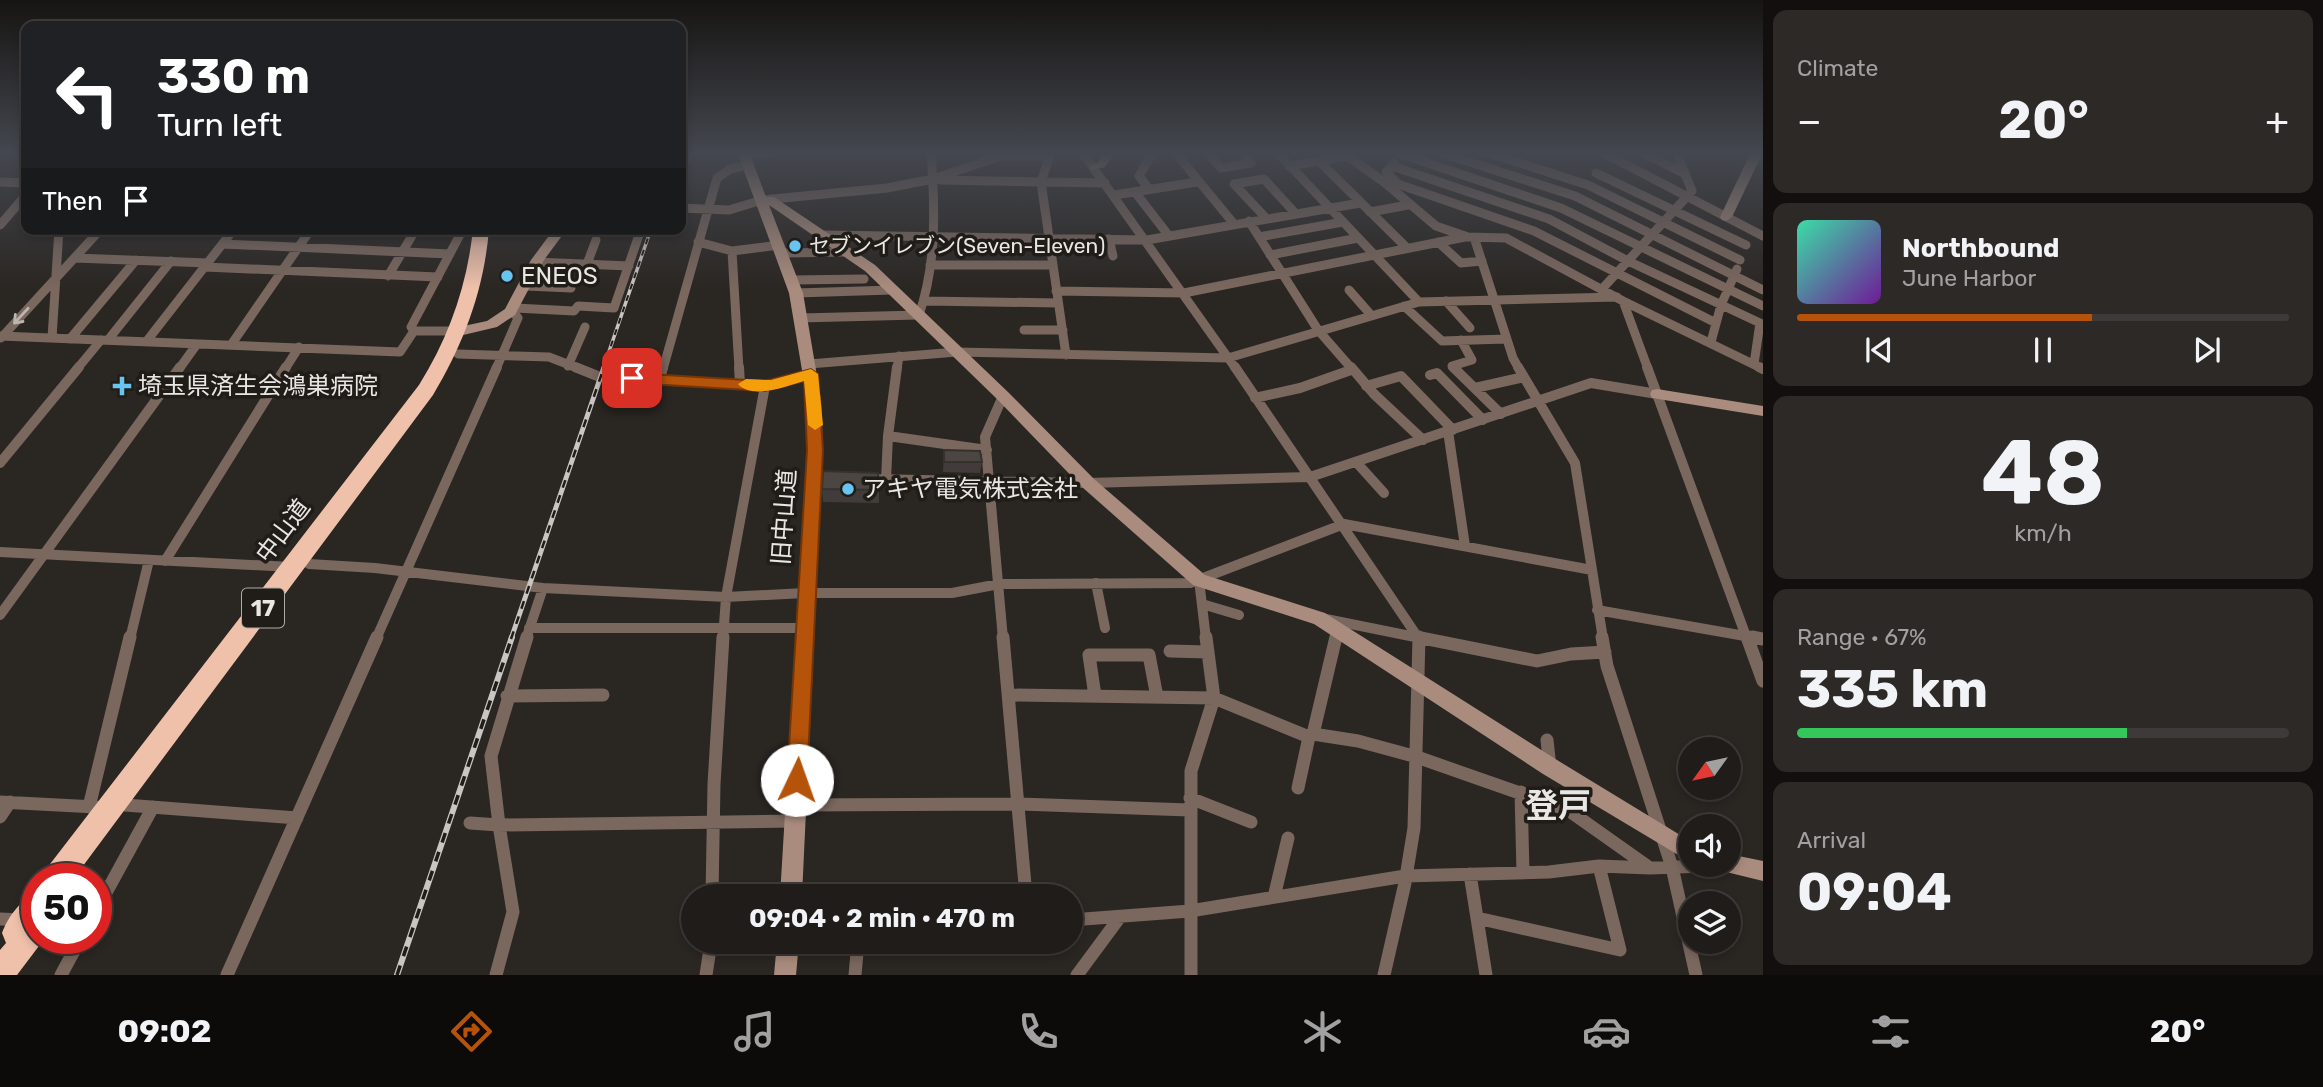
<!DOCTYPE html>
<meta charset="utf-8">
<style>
:root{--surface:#201c1a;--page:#2d2927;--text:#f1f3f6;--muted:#a2a1a2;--line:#3d3a39;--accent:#b45309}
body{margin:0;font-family:Rubik,"Noto Sans JP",sans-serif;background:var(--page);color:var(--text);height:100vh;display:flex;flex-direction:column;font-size:26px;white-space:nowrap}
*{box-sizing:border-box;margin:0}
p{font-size:23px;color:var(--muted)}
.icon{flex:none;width:38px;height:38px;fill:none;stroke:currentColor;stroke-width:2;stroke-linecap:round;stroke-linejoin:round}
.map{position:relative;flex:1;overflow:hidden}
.drawer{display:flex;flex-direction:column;gap:10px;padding:10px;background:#120f0e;width:560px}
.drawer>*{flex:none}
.top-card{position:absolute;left:21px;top:21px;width:665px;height:214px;border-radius:14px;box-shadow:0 4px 10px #0003,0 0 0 2px var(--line);background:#202124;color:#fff;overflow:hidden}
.needle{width:46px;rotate:237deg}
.controls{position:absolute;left:1678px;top:737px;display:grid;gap:14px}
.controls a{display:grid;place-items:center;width:63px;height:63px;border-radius:50%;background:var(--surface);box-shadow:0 4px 10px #0003,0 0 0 2px var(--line);font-size:35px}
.speed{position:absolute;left:21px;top:863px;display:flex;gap:14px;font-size:35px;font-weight:700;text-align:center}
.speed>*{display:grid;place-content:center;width:91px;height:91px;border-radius:50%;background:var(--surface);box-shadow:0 4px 10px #0003,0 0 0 2px var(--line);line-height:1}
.speed .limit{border:10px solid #d22;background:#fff;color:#111}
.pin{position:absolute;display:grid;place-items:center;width:60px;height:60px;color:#fff;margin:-30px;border-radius:14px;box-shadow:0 4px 10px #0006}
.me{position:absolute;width:77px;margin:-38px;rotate:3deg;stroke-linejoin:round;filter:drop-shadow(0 0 5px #0008)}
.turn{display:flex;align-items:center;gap:24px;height:147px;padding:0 21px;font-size:32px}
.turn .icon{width:91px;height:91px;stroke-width:2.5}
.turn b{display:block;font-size:49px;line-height:60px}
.then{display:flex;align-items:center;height:66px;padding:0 21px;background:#0003;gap:14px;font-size:26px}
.big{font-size:52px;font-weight:700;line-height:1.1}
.drawer .tile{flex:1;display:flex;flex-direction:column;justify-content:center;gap:10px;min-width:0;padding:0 24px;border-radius:14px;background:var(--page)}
.drawer .dial{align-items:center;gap:0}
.dial b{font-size:91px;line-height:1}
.song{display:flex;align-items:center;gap:21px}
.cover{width:84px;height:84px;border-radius:10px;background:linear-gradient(135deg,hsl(160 70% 55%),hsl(280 70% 35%))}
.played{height:7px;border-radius:4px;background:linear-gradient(90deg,var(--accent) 60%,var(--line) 60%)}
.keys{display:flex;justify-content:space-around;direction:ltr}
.heat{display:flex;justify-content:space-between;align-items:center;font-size:38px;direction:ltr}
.charge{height:10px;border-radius:5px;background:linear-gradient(90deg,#34c759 67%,var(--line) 0)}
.trip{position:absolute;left:681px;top:884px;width:402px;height:70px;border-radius:35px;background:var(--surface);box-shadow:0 4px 10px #0003,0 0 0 2px var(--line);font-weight:700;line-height:70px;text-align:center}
.dock{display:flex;height:112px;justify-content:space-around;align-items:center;background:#0d0b0a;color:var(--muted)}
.dock .icon{width:49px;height:49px}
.dock .selected{color:var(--accent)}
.dock b{font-size:32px;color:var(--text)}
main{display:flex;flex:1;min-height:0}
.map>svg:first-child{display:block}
</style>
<main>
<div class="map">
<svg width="1763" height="975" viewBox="0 0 1763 975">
<rect width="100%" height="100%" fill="#2a2622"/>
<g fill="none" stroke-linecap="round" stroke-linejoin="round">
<!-- street-far2 -->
<path stroke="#7a675e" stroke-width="9" d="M1051,152L1041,182L1066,355
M1082,152L1236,369
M1175,152L1234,224
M1207,152L1221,168L1251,163L1242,152
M1277,152L1419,302
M1342,152L1384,182L1436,226L1468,237L1506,238L1623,301L1763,369
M1439,152L1575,196L1763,290
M1486,152L1588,185L1740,260
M1602,152L1763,236
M1642,152L1685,174
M743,154L775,152
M1401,154L1561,208L1763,306
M1319,161L1407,248
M1394,163L1386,172L1398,184L1534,231L1716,323
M1289,166L1347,156
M1392,166L1549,219L1628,261L1760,323L1754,364
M1596,173L1746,245
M940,180L1105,183
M0,182L26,183
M1149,189L1139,176L1153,152
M1135,192L1169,236
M1114,195L1197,182
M681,208L729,210L762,200L887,188L933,179L1000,156H1050
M1370,212L1408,205
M1266,218L1234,184L1264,179L1296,214
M1249,221L1318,330L1352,369
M0,225L26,195
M405,229L462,231
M825,235L1147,240L1360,203
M1259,237L1343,222
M1474,237L1513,358L1519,369
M1109,239L1113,256
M698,242L732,251L779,245
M1438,242L1461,263L1482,261
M223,244L450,254
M732,251L739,369
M783,253L848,252
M1270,255L1358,238
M75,258L208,263
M536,262L629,266
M587,264L596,240
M930,265H1053
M205,267L438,277
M388,276L416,229
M791,280L864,279
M526,286L571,288
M1602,289L1692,191L1676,152
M1349,290L1371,315
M1056,291L1184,293L1465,237
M796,293L892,290
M925,301L1058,303
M1446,301L1470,328
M1623,301L1648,369
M1404,306L1442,341L1506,339
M515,308L574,311L578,306L614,308L641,229
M800,318L919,315C937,262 935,208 931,152
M1024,330H1063
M414,331H459
M0,336L400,352L414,331L411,327L463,229
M1,338L101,229
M52,338L59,229
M70,339L136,260
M108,340L171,261
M146,342L234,229
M1711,342L1721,305L1737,269
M231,345L311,229
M458,354L549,357L580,369
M809,364L957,352L1228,358L1419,302L1617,297
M568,366L585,327
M77,369L101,340
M179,369L197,344
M285,369L299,347
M496,369L518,318L513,312
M663,369L717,178L730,169L747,165
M897,369L899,356
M1455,369L1452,366L1472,360L1461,340"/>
<!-- street-far1 -->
<path stroke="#7a675e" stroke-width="10" d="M575,367L600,377L765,386L811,374
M739,367L740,384
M1235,367L1419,639
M1351,367L1374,394L1423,440
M1453,367L1501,414
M1518,367L1575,463L1603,639
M1647,367L1747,639
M1759,367L1763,369
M1430,375L1437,373L1483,420
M660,379L663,367
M1366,386L1401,376L1453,430
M1475,388L1524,377
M1003,396L985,437L1003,639
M1255,398L1300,388L1351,370
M1448,431L1465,546
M888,436L987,450
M0,463L79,367
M1357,463L1384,493
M867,479L1088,483L1310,477L1591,383L1657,394
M886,480L888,436L897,367
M0,552L291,567
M165,561L286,367
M309,564L375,568L543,588L726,597L805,593H952L999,584L1190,583L1344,524L1592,570
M1199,580L1206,639
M1096,583L1105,628
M1202,604L1239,615
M1597,610L1762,639
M0,615L180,367
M1326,619L1425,639
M529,628H804
M130,639L149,560
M376,639L497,367
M526,639L543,588
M723,639L726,597L765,386
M1336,639L1338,629"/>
<!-- street -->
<path stroke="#7a675e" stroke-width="13" d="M1003,637L1026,896
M1417,637L1537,661L1571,654L1605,652
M1602,637L1607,666L1672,867L1696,975
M1747,637L1763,681
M1752,637L1763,639
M1170,651L1208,652
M1009,695L1214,698L1309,737L1298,788
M507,696L603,695
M1095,696L1089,655H1149L1157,697
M1313,734L1336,637
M1309,737L1313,734L1358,741L1417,757L1568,810L1650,868
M1547,740L1550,767
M1521,792L1523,873
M1190,798L1251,822
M0,802L96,807
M125,805L297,818
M796,805L1020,804L1189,810
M89,807L130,637
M0,817L10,802
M470,823L499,825L491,756L527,637
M1470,874L1486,975
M712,896L714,784L723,637
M1274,897L1288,838
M96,911L153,807
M1477,918L1620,950L1599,866
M0,919L22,920
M1071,920L1190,911L1405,876L1549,872L1599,866L1650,868L1732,865
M61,975L81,938
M227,975L377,637
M496,975L513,912L499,825L794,821
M706,975L711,942
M855,975L858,942
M1077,975L1120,917
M1191,975V771L1214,698L1206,637
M1384,975L1405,883L1414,828L1419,637"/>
<!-- secondary -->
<path fill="#a98c7d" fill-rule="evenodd" d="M737,152H749L766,197H774L875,265L1008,392L1094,479L1205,575L1325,613L1557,760L1690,841V862L1543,774L1314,624L1193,585L1082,487L998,400L865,271L769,205L803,293L821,400L823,450L802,896H780L807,450V400L789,293Z
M1104,152H1116L1105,167L1090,170V166L1097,163Z
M1751,152H1763L1732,217L1726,221L1722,220L1720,217Z
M554,229H567L544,260L515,315L497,327L459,336L454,334L452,331L454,328L487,321L505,309L531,260Z
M1657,389L1763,406V416L1652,398L1650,394L1652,390Z
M1729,854L1763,861V881L1722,871L1719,864H1729Z
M777,942H799L796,975H774Z"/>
<!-- highway -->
<path fill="#efc1ab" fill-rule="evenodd" d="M473,229H489C484,290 464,343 433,395L74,878H43L47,868L419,385C449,337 467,286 473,229Z
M37,892V938H45L17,975H0V950L6,943L2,933C8,917 21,899 37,892Z"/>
<!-- rail-far2 casing -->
<g stroke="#c8c5c2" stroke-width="3.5">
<path id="rail-far2" d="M681,171L692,152
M603,369L651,229"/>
</g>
<!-- rail-far1 casing -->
<g stroke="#c8c5c2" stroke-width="5">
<path id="rail-far1" d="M511,639L604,367"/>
</g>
<!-- rail casing -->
<g stroke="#c8c5c2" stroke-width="6">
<path id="rail" d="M397,975L512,637"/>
</g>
<!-- rail-far2 -->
<use href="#rail-far2" stroke="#201d19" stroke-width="2" stroke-dasharray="6" stroke-linecap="butt"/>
<!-- rail-far1 -->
<use href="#rail-far1" stroke="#201d19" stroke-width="2.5" stroke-dasharray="8" stroke-linecap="butt"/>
<!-- rail -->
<use href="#rail" stroke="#201d19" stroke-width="3.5" stroke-dasharray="10" stroke-linecap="butt"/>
</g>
<!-- wall -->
<path fill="#413c3a" d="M944,450L982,462L980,473L943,472Z
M822,489L879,490V503L823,502Z"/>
<!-- building -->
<path fill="#4c4643" stroke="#35312f" stroke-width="2" d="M944,450L980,451L982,462H944Z
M823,471L878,473L879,490L822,489Z"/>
<!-- one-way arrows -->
<defs><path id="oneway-shaft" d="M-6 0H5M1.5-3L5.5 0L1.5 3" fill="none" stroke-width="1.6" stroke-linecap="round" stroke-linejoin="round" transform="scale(1.75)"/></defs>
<use stroke="#bdb4ae" href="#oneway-shaft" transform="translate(21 316) rotate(133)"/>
<!-- sky -->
<linearGradient id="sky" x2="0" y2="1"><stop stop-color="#171513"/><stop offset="0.53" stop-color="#44474f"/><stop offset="1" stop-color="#44474f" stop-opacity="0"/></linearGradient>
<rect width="1763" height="289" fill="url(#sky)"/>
<!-- route -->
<path fill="#b45309" stroke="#753606" stroke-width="2" d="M811,369L818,374L823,450L807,780L804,787L797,790L790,787L787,780L807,450L804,381L765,391L632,383L625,378L632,373L765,381Z"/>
<!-- slow -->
<path fill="#f59e0b" d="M811,369L818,374L823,425L815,430L808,425L804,381C787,386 752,400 738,384L746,379L771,380Z"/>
<!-- markers -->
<g fill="#68c4f0" stroke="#201d19" stroke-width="2.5">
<circle cx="795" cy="246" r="7"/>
<circle cx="507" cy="276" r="7"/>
<path d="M118.5 375.5h7v7h7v7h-7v7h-7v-7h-7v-7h7z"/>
<circle cx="848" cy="489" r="7"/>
</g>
<g text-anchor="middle" stroke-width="7" stroke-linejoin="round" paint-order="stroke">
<!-- far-poi labels -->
<g font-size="21" fill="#e9e7e4" stroke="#201d19" text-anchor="start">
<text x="809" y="253">セブンイレブン(Seven-Eleven)</text>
</g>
<!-- shield labels -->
<rect fill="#201d19" stroke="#adaaa7" stroke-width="2" x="242" y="588.5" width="42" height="39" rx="5"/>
<g font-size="23" font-weight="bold" fill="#e9e7e4">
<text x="263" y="616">17</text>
</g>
<!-- poi labels -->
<g font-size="24" fill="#e9e7e4" stroke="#201d19" text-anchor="start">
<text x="521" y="284">ENEOS</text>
<text x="138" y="394">埼玉県済生会鴻巣病院</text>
<text x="862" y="497">アキヤ電気株式会社</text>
</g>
<!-- street labels -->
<g font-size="24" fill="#e9e7e4" stroke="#201d19">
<text transform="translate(784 517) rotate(-86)" y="8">旧中山道</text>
<text transform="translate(283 531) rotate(-53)" y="8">中山道</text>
</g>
<!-- near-quarter labels -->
<g font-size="33" font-weight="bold" fill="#e9e7e4" stroke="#201d19">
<text x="1558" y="817">登戸</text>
</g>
</g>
</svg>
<div class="controls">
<a><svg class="needle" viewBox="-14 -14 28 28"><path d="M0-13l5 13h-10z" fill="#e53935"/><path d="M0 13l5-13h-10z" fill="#a2a1a2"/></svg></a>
<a><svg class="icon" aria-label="sound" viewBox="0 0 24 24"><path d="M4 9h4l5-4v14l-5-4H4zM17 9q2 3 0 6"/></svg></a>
<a><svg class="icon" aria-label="layers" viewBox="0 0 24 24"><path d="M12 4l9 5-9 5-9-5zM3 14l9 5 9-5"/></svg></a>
</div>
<div class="speed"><div class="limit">50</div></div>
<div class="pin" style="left:632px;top:378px;background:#d93025"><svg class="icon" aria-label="arrive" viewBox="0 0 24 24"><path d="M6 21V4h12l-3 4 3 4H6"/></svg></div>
<svg class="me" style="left:797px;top:780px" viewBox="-20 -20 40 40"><circle r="19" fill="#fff"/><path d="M0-13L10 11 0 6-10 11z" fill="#b45309"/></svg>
<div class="trip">09:04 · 2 min · 470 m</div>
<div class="top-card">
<div class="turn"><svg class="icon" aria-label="left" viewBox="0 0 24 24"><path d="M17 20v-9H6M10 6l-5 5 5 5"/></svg><div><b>330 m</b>Turn left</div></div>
<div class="then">Then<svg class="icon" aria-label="arrive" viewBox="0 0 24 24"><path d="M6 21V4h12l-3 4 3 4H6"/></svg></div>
</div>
</div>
<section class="drawer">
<div class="tile"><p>Climate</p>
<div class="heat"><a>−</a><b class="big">20°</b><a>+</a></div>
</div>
<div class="tile">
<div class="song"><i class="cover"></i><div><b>Northbound</b><p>June Harbor</p></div></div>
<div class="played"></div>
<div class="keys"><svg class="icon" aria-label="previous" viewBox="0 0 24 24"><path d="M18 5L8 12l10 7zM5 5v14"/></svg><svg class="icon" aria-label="pause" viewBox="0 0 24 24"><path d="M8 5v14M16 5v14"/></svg><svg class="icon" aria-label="next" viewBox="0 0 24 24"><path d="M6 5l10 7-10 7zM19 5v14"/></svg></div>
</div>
<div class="tile dial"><b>48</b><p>km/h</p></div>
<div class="tile"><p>Range · 67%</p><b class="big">335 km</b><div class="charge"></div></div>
<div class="tile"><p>Arrival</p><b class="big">09:04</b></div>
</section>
</main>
<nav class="dock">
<b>09:02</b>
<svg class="icon selected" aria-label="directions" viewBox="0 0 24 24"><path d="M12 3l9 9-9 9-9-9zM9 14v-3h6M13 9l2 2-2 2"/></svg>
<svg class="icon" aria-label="music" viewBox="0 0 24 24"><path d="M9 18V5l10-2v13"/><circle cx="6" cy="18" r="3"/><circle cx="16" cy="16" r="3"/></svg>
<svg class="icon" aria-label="phone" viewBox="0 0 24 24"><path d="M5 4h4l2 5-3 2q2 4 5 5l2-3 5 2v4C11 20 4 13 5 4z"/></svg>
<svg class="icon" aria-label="climate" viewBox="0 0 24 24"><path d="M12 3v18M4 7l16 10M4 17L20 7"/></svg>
<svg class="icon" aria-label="car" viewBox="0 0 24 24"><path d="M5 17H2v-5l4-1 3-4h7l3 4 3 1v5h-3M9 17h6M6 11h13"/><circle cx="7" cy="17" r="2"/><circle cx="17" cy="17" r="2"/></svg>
<svg class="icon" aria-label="filters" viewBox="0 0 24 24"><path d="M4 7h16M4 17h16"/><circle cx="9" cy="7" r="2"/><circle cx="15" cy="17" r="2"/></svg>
<b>20°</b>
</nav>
